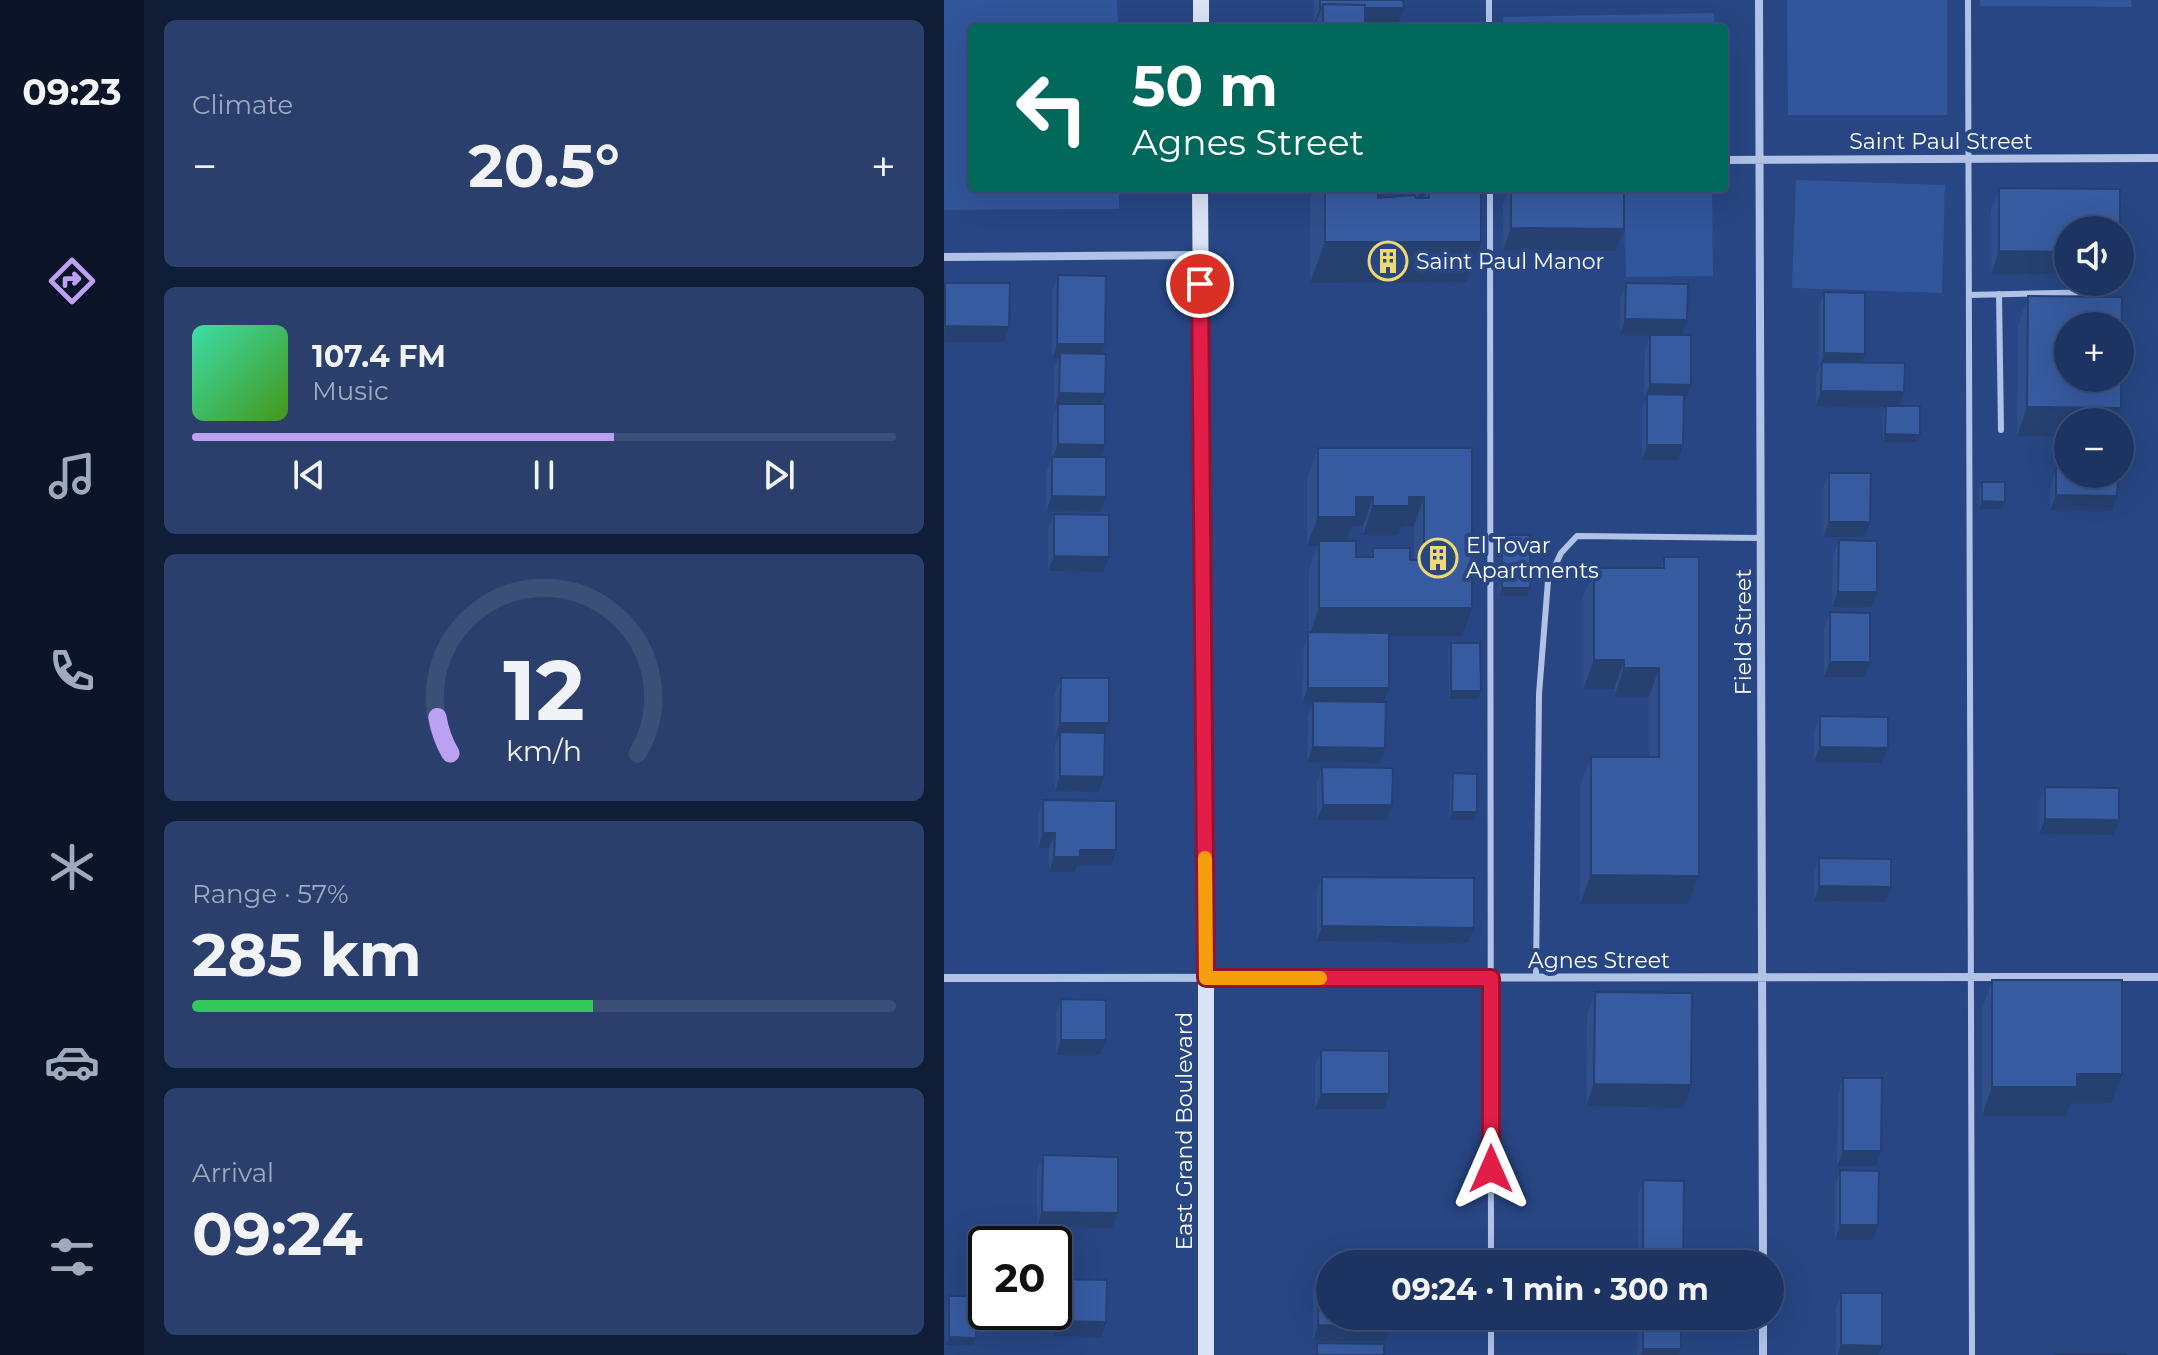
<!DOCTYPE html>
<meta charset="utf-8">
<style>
:root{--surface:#1d3462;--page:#2a3f6b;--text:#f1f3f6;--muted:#a0aabe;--line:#3b4f77;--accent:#bca0f2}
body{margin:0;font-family:Montserrat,sans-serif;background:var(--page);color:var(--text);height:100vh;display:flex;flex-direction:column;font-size:30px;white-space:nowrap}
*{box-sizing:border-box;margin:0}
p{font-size:26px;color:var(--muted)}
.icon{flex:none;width:44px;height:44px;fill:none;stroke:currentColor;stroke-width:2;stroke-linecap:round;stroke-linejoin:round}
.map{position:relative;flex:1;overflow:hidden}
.panel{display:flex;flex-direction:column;gap:20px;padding:20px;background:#101d36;width:800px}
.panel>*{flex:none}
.banner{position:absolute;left:24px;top:24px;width:760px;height:168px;border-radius:8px;box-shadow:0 8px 32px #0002,0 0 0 2px var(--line);background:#00695c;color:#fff;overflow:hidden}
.buttons{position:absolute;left:1110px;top:216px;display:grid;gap:16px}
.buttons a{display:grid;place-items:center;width:80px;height:80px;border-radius:50%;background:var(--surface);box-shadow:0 8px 32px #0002,0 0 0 2px var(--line);font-size:40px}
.speed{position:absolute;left:24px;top:1226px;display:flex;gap:16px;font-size:40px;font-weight:700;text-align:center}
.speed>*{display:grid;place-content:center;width:104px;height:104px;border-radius:50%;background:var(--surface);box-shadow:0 8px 32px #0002,0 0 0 2px var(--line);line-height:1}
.speed .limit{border:4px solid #111;border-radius:12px;background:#fff;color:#111}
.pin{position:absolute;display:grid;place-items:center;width:68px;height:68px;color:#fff;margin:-34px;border:4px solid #fff;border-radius:50%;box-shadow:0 2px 8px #0007}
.me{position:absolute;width:88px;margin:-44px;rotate:0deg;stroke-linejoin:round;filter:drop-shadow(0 0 6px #0008)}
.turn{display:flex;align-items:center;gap:28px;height:168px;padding:0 32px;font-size:36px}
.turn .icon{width:104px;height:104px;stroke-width:2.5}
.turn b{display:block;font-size:56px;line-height:68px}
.big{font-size:60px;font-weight:700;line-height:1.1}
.panel .card{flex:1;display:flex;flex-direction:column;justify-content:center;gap:12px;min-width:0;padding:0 28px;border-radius:12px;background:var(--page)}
.panel .dial{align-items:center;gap:0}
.dial svg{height:208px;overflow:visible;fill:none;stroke:var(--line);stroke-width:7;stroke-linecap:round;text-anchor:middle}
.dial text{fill:var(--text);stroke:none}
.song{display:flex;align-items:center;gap:24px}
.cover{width:96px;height:96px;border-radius:12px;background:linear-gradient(135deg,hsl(160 70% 55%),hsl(100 70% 35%))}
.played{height:8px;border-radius:4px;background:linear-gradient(90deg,var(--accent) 60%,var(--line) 60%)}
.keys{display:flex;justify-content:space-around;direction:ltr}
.heat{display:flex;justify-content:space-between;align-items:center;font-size:44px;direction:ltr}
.charge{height:12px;border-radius:6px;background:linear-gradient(90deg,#34c759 57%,var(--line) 0)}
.trip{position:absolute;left:372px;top:1250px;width:468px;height:80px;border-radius:40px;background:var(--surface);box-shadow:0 8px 32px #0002,0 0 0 2px var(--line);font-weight:700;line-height:80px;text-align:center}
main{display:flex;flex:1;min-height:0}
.dock{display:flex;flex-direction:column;width:144px;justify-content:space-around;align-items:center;background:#0c1527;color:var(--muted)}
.dock .icon{width:56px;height:56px}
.dock .current{color:var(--accent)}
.dock b{font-size:36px;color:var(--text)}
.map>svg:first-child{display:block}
</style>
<main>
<nav class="dock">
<b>09:23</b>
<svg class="icon current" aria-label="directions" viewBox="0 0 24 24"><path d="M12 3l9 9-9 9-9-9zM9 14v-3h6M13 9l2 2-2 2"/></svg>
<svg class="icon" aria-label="music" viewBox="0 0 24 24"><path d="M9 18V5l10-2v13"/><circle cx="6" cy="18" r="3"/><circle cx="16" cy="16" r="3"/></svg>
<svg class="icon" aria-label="phone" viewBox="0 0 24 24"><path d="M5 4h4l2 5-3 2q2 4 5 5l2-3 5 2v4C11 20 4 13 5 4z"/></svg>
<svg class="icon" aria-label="climate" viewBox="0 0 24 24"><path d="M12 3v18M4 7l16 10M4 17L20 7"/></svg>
<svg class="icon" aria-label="car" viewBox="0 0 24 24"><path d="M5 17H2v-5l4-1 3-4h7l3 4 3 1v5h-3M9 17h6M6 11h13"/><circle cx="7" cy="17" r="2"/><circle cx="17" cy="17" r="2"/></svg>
<svg class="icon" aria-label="filters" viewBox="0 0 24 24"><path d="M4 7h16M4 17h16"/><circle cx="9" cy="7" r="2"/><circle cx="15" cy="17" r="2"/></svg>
</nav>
<section class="panel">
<div class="card"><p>Climate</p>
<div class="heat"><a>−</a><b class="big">20.5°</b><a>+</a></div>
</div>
<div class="card">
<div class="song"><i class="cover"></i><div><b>107.4 FM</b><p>Music</p></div></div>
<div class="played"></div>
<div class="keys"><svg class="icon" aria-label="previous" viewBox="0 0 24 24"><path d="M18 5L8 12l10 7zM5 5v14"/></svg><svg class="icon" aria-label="pause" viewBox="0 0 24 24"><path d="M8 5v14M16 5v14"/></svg><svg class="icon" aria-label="next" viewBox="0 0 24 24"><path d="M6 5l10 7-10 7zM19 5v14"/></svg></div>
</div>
<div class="card dial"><svg viewBox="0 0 100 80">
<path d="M14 69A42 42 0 1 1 86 69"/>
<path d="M14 69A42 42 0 0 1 9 55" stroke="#bca0f2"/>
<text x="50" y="56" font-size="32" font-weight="700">12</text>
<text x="50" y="72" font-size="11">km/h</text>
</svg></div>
<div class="card"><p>Range · 57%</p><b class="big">285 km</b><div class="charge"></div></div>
<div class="card"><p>Arrival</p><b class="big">09:24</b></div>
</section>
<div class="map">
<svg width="1214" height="1355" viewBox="0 0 1214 1355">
<rect width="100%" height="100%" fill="#274683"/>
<!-- green -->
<path fill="#32569b" d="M0,0H173L174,28H28V188H175V209L0,210Z
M843,0H1003V115H844Z
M1036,0H1187L1188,7L1036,6Z
M770,13V28H560L559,17Z
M852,180L1001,185L998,293L848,288Z
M680,188H768L769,276L682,277Z"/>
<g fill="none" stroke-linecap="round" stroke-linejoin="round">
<!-- lane -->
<path stroke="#b0c3e7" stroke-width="6" d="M545,0V28
M1024,0L1028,1355
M546,188L547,1264
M1055,294L1057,430
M1025,295L1160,292
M592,978L595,694L604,581L617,553L633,536L817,538
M547,1355V1316"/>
<!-- street -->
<path stroke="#b0c3e7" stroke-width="8" d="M815,0L819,1264
M780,160L1214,158
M0,257L256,255
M0,978L1214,977
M819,1316V1355"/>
<!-- secondary -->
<path stroke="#dae3f6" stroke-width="16" d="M257,28V0
M256,188L262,978V1355"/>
</g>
<!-- wall -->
<path fill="#2f4e8a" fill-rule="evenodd" d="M370,0H459L454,23H421V28H371L372,23H370Z
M369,188H440L437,198L462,196L465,188H537L522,282L366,283V197Z
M565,188L680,229L672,251L559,250V204Z
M1055,188L1176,230L1047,274V211Z
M114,275L158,354L157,404L161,445L156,457V512L102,511V472L108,457L109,419L113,408H110V368L114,359H108V290Z
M1,283L65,327L60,342H0V287Z
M682,283L744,284L676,334V298Z
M880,292L921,354L918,362L955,406L976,435L973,442H939V413L941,407L872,406V377L875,368V307Z
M1084,296L1124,422V437L1073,436L1074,325Z
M706,335L741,400H740L734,460H698V409L702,400H700L701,350Z
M374,448H528L518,636H445L440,702L441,748L436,763L363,762L364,716L368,703H358L359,647L365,632V570L373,546H363V477ZM408,526H419V535H454L458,526H470V560H466L429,548L425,557H412L403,541Z
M1112,468L1168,511L1106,510L1107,483Z
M885,473L926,522L921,537H879V488Z
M1038,482L1058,509H1035V489Z
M110,514L159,572L104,571V529Z
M558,535L586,588L583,596H555L556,543Z
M895,540L927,607H888L889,555Z
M720,557L755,876L744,904H636V786L647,757H705V697H670V689H639V597L650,568H716Z
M886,612L926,662L920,677H880V628Z
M507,643L537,691L534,699H505L504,651Z
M117,678L165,723L161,735L160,777L155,792L111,791V747L114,738H111V693Z
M876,716L938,763L870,762V732Z
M378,767L443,820H373V782Z
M509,773L530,820H505L506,781Z
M1101,787L1170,835L1095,834V802Z
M99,800L167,865H133L131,872H105V848H94V815Z
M875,858L947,887L942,902L870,901V873Z
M378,877L530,928L524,943L373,941V892Z
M1048,980L1167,1103H1127L1122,1116H1038V1009Z
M651,992L739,1108L642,1106L643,1014Z
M117,999L162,1040L156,1055H112V1014Z
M377,1050L440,1109H371V1065Z
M899,1078L932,1166H893L894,1093Z
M99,1155L174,1213L168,1228L93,1227V1170Z
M896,1170L929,1240H891V1185Z
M699,1180L739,1264H694V1195Z
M375,1275L441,1341H369V1290Z
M115,1279L157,1337L109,1336L110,1293Z
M897,1293L934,1355H892V1308Z
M5,1296L29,1345H2L3,1303Z
M694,1316H737L735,1355H693Z"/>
<!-- shaded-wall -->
<path fill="#264070" d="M376,8H378L372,23H370Z
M379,8H460L454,23H379Z
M432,188H440L429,220Z
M478,188H484L471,224H465Z
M567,228L680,229L672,251L559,250Z
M381,242H537L522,282L366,283Z
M1055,251L1124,252V274H1047Z
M681,319L743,320L738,335L676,334Z
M1,326L65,327L60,342H0Z
M113,344H161L156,359L116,353L114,359H108Z
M880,353L921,354L915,369L878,362L875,368Z
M706,384L747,385L741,400H703V394L702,400H700Z
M877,391L960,392L955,407L872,406Z
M115,393L161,394L156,409L114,404L113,408H110Z
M1083,407L1177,408L1172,422H1124V437L1073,436Z
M941,434L976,435L973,442H939Z
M114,444L161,445L155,460L108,459Z
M703,445H739L734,460H698Z
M1112,495L1173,496L1168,511L1106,510Z
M108,496L162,497L156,512L102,511Z
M412,497H429L419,526H408L401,546L375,541L373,546H363L374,517Z
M465,497H480L470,526H458L454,535H419L429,506Z
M1038,501L1061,502L1058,509H1035Z
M885,522H926L921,537H879Z
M110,556L165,557L159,572L104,571Z
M558,588H586L583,596H555Z
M894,592H933L927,607H888Z
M375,608H528L518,636H365Z
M650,660H680L670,689H639Z
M886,662H926L920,677H880Z
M680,668H715L705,697H670Z
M364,688H445L439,703H358Z
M507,691H537L534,699H505Z
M116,723H165L159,738L116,732L114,738H111Z
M369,747L441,748L436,763L363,762Z
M876,747L944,748L938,763L870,762Z
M116,776L160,777L155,792L111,791Z
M379,805H448L443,820H373Z
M508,812H533L530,820H505Z
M1101,819L1175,820L1170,835L1095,834Z
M99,833H111L105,848H94Z
M136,850H172L167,865H133L131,872H105L110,857Z
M647,875L755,876L744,904H636Z
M875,886L947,887L942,902L870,901Z
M378,926L530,928L524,943L373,941Z
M117,1040H162L156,1055H112Z
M1133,1074H1178L1167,1103H1127L1122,1116H1038L1048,1087Z
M650,1084L747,1085L739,1108L642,1106Z
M377,1094H445L440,1109H371Z
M899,1151H937L932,1166H893Z
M98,1212L174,1213L168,1228L93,1227Z
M896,1225H934L929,1240H891Z
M115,1321L162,1322L157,1337L109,1336Z
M374,1325L447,1326L441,1341H369Z
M5,1337L32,1338L29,1345H2Z
M897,1345L938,1346L934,1355H894Z
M699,1349H737L735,1355H697Z"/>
<!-- building -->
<path fill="#375ba0" stroke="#264070" stroke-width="2" fill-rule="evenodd" d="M376,0H459L460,8H421V5L379,4L378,8H376Z
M379,4L421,5V28H379Z
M381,188H434V198L470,195L472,198H485V188H537V242H381Z
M567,188H680V229L567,228Z
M1055,188L1176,189V230H1124V252L1055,251Z
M114,275L162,276L161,344H113Z
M1,283H66L65,327L1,326Z
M682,283L744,284L743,320L681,319Z
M880,292L921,293V354L880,353Z
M1084,296L1178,297L1177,408L1083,407ZM1124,326H1176V378H1124Z
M706,335H747V385L706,384Z
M116,353L162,354L161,394L115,393Z
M878,362L961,363L960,392L877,391Z
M703,394L740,395L739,445H703Z
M114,404H161V445L114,444Z
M942,406H976V435L941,434Z
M374,448H528V608H375V541H412V557H429V548H466V560H480V497H465V506H429V497H412V517H374Z
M108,457H162V497L108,496Z
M1112,468H1124V474H1174L1173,496L1112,495Z
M885,473H927L926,522H885Z
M1038,482H1061V502L1038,501Z
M110,514L165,515V557L110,556Z
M558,535H586V588H558Z
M895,540L933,541V592H894Z
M720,557H755V876L647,875V757H715V668H680V660H650V568H720Z
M886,612L926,613V662H886Z
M364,632L445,633V688H364Z
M507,643H536L537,691H507Z
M117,678H165V723H116Z
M369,701L442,702L441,748L369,747Z
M876,716L944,717V748L876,747Z
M116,732L161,733L160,777L116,776Z
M378,767L449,768L448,805H379Z
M509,773L533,774V812H508Z
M1101,787L1175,788V820L1101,819Z
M99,800L172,801V850H136V857H110L111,833H99Z
M875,858L947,859V887L875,886Z
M378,877L530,878V928L378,926Z
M1048,980H1178V1074H1133V1087H1048Z
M651,992L748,993L747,1085L650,1084Z
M117,999L162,1000V1040H117Z
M377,1050L445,1051V1094H377Z
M899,1078H938L937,1151H899Z
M99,1155L174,1157V1213L98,1212Z
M896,1170L935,1171L934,1225H896Z
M699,1180L740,1181L739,1264H699Z
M375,1275H386V1316H447V1326L374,1325Z
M115,1279L163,1280L162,1322L115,1321Z
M897,1293H938V1346L897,1345Z
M5,1296H32V1338L5,1337Z
M699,1316H737V1349H699Z
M373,1343L440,1344V1355H373Z
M1112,1354H1181V1355H1112Z"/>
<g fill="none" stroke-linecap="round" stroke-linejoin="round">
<!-- route casing -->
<g stroke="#92132f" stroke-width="20">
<path id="route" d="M256,284L262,978H547V1169"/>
</g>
<!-- route -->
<use href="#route" stroke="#e11d48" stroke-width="14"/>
<!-- slow -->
<path stroke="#f59e0b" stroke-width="14" d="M261,858L262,978H376"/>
</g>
<!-- icons -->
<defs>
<g id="building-ring" transform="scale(2)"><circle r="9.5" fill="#274683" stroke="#efd976" stroke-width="1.5"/><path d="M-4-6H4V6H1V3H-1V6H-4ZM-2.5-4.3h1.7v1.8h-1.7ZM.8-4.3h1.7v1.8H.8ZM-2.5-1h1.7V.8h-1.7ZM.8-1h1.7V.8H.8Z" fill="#efd976"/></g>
</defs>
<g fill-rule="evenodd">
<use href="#building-ring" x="444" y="261"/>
<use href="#building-ring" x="494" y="558"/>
</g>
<g text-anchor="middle" stroke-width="8" stroke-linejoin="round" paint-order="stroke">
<!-- street labels -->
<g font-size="22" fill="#fff" stroke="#274683">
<text x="997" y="149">Saint Paul Street</text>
<text transform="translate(799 632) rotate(-90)" y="8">Field Street</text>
<text x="655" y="968">Agnes Street</text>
<text transform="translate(240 1131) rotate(-90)" y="8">East Grand Boulevard</text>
</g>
<!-- poi labels -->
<g font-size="22" fill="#fff" stroke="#274683" text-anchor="start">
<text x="472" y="269">Saint Paul Manor</text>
<text x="522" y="553">El Tovar<tspan x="522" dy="25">Apartments</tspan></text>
</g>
</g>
</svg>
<div class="buttons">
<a><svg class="icon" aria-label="sound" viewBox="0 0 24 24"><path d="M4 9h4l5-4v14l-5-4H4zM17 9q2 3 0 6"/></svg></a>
<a>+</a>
<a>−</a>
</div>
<div class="speed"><div class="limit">20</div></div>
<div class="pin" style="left:256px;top:284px;background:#d93025"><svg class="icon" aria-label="arrive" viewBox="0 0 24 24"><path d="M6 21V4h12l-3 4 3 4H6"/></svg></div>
<svg class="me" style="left:547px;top:1169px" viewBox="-20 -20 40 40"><path d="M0-17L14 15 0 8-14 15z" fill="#e11d48" stroke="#fff" stroke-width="4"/></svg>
<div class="trip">09:24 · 1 min · 300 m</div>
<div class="banner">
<div class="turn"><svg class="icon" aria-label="left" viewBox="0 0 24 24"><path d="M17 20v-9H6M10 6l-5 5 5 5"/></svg><div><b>50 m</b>Agnes Street</div></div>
</div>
</div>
</main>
